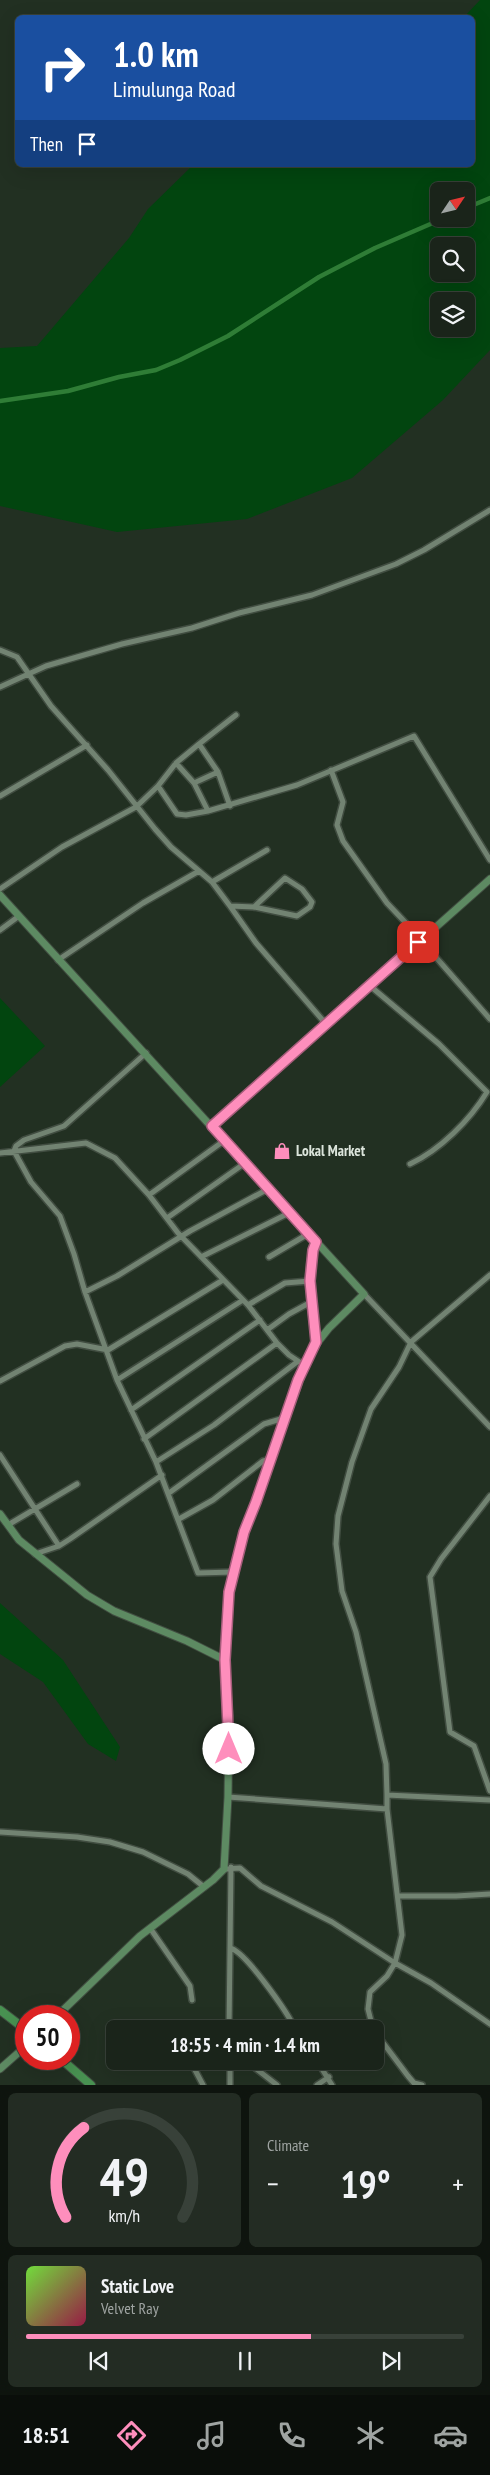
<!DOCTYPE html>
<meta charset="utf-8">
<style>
:root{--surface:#1a241a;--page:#232c23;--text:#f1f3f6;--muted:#9fa4a2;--line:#384139;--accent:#fe8ebc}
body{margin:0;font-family:"PT Sans Narrow",sans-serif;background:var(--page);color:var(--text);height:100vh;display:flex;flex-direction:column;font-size:19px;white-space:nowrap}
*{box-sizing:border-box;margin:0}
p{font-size:16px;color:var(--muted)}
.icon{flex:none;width:28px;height:28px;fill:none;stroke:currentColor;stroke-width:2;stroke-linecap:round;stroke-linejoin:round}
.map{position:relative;height:2085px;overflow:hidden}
.drawer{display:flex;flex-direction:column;gap:8px;padding:8px;background:#0e140e;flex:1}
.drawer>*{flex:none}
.guide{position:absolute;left:15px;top:15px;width:460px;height:152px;border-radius:8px;box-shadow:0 5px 20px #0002,0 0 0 1px var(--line);background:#1a4fa0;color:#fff;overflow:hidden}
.needle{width:32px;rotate:55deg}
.controls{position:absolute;left:430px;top:182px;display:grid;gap:10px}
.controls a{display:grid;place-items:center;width:45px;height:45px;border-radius:8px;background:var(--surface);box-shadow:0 5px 20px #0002,0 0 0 1px var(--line);font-size:25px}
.speed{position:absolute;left:15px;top:2005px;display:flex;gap:10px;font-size:25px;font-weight:700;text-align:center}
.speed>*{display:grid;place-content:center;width:65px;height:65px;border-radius:50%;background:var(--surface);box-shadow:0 5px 20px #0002,0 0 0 1px var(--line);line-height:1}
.speed .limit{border:8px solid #d22;background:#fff;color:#111}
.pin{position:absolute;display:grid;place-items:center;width:42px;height:42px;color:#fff;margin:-21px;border-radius:10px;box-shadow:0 2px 8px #0006}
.me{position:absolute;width:55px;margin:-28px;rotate:0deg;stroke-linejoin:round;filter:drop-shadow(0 0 4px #0008)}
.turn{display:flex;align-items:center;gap:18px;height:105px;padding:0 15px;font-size:22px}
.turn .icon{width:65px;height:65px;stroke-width:2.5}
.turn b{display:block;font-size:35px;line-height:42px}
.then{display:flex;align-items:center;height:48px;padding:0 15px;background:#0003;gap:10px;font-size:19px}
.big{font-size:38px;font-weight:600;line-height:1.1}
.drawer .widget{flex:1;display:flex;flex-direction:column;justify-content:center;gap:8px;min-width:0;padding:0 18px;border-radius:8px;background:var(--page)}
.drawer .dial{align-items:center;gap:0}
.dial svg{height:130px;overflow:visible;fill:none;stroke:var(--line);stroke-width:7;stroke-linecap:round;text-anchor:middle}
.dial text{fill:var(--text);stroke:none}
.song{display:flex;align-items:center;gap:15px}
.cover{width:60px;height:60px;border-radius:8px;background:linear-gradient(135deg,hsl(100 70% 55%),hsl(340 70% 35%))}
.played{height:5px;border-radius:2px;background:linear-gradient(90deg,var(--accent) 65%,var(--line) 65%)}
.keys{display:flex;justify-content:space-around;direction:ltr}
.heat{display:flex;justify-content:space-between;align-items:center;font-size:28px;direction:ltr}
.drawer .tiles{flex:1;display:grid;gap:8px;grid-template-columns:1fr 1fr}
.widget:last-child{grid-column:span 2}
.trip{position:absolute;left:106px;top:2020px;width:278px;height:50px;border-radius:8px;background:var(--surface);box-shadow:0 5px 20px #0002,0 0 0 1px var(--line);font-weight:600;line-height:50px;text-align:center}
.menu{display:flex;height:80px;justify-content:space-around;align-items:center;background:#0a0e0a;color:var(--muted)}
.menu .icon{width:35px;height:35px}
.menu .active{color:var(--accent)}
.menu b{font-size:22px;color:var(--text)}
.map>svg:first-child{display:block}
</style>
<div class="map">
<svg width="490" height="2085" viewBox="0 0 490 2085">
<rect width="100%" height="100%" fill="#223022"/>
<!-- green -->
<path fill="#02450f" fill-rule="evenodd" d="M480,0H490V350L443,400L352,478L247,519L117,532L0,506V348L37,346L129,238L148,209L193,165H472V18L464,17ZM439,191H466V219H439ZM439,246H466V274H439ZM439,301H466V329H439Z
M0,998L45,1046L0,1087Z
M0,1603L63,1660L120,1747L116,1761L88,1744L43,1682L0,1654Z"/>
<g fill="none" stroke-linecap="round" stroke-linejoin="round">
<!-- canal -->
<path stroke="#2f7d36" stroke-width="4.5" d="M466,208L490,198
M0,401L68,391L119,377L156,370L180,360L228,336L319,277L375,248L442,219"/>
<!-- street casing -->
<g stroke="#414d41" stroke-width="8">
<path id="street" d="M0,650L17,657L51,706L108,770L155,829L171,847L212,882L230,906L254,907L297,916L310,907L312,902L302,889L285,878L254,907
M0,687L46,666L122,644L192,628L239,613L312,595L396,564L424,550L490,510
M176,763L199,744
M331,770L343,802L337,825L343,841L387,903L421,939
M194,783L218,772
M0,796L87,745
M230,806L218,772L199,744L236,715
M208,811L297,785L414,736L490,860
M212,882L267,850
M0,889L62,847L136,807L158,786L176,763L194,783L208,811L186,815L177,814L158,786
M230,906L256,943L326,1024
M0,930L19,916
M418,942L433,954L490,1019
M58,960L143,903L199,871
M369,985L439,1044L487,1092C470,1120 440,1150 410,1164
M146,1053L64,1126L24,1140L16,1146L14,1151L31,1182L60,1216L74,1254L85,1292L117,1380L156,1462L198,1573L233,1572
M0,1153L86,1143L115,1158L149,1195L178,1233L248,1305L277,1343L289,1355L304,1365
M149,1195L225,1140
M167,1218L245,1163
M201,1257L289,1213
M269,1257L308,1234
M85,1292L117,1276L190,1231L268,1189
M364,1294L490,1427
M248,1305L285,1283L310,1281
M267,1330L289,1314L311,1302
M315,1342C312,1312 302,1271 316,1242
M117,1380L243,1300
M0,1381L65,1346L77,1344L108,1350L223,1280
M131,1410L260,1320
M144,1439L277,1343
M0,1455L59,1546
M156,1462L214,1425L297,1362
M169,1493L264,1424L284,1418
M490,1496L441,1559L430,1577L450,1732L474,1746L490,1791
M179,1519L213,1500L263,1461L272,1459
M8,1525L77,1484
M35,1554L59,1546L70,1539L162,1475
M387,1795L386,1764L356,1632L342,1591L336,1544L338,1516L352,1462L371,1409L399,1367L411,1342L490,1275
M228,1797L387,1809L402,1935L395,1963L387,1976L370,1992L368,2009L373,2029
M387,1809V1795L490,1800
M0,1832L77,1837L110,1842L143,1852L188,1874L204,1887
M224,1869L240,1868L261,1886L332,1922L395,1963L431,1983L490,2024
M398,1896H456L490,1894
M150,1928L190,1986L192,2000
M230,1948C245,1951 288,2013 295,2029
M229,2029L231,1867
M375,2032L408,2076L414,2083L422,2085
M246,2061L277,2085
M317,2061L332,2085
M194,2068L203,2085
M230,2085V2061
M317,2085L329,2077"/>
</g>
<!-- secondary casing -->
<g stroke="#414d41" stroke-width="9">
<path id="secondary" d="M0,895L364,1294L329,1328L310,1352L244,1532L229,1593L225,1660L229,1716L228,1797L224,1869L213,1880L140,1936L57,2016
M212,1126L490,879
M0,1514L19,1540L87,1595L114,1611L187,1641L225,1660
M0,2069L26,2046"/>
</g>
<!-- primary casing -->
<g stroke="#414d41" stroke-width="10">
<path id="primary" d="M0,2010L26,2030
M61,2059L91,2085"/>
</g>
<!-- street -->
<use href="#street" stroke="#728372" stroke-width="5"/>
<!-- secondary -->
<use href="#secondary" stroke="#5d8a62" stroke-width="7"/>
<!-- primary -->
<use href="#primary" stroke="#489151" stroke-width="8"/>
</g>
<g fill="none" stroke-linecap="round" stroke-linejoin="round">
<!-- route casing -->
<g stroke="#a55c7a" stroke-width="12">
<path id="route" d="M229,1749L225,1660L229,1592L244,1532L256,1502L298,1380L316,1342L310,1281L313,1250L316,1242L212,1126L418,942"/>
</g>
<!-- route -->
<use href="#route" stroke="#fe8ebc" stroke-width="9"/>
</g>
<!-- icons -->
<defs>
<g id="shop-bare" transform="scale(1.35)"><path d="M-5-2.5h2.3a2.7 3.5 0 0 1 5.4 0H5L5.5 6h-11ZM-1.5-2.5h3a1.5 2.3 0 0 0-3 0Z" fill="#fe8ebc" stroke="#223022" stroke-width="2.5" paint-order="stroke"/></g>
</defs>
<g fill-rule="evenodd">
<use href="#shop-bare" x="282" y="1151"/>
</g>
<g text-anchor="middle" stroke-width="5" stroke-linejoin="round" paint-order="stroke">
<!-- poi labels -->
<g font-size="15" font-weight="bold" fill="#dce5dc" stroke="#223022" text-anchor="start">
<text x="296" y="1156">Lokal Market</text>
</g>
</g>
</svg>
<div class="controls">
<a><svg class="needle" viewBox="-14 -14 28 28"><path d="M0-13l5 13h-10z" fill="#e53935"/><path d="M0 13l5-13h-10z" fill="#9fa4a2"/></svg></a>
<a><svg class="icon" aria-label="search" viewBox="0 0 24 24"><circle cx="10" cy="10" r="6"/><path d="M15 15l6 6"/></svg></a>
<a><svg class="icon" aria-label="layers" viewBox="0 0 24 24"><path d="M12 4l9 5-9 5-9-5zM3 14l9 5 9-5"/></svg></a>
</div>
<div class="speed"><div class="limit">50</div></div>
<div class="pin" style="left:418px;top:942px;background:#d93025"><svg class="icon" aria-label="arrive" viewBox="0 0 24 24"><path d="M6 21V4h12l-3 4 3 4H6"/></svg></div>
<svg class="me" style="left:229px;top:1749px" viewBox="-20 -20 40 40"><circle r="19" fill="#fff"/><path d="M0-13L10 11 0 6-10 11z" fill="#fe8ebc"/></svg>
<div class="trip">18:55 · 4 min · 1.4 km</div>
<div class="guide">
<div class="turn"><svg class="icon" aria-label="right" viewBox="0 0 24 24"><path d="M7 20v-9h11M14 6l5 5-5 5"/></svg><div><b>1.0 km</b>Limulunga Road</div></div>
<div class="then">Then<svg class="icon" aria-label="arrive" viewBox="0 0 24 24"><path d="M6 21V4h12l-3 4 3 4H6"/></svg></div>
</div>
</div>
<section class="drawer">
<div class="tiles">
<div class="widget dial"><svg viewBox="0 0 100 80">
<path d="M14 69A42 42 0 1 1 86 69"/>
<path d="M14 69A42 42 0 0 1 25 14" stroke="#fe8ebc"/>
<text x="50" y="56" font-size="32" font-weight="700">49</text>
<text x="50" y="72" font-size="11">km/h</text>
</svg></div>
<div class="widget"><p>Climate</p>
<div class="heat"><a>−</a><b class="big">19°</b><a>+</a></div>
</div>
<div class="widget">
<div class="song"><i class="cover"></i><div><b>Static Love</b><p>Velvet Ray</p></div></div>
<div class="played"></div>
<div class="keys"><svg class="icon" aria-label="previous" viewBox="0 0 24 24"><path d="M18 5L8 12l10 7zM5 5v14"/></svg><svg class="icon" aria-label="pause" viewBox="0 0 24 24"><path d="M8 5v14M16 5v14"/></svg><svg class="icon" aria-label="next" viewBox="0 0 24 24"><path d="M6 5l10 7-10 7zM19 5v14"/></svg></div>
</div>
</div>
</section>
<nav class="menu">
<b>18:51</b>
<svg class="icon active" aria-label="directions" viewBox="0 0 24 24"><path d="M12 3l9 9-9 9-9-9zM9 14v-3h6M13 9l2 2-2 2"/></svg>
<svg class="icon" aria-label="music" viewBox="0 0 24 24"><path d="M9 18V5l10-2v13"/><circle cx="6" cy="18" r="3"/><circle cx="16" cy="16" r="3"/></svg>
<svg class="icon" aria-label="phone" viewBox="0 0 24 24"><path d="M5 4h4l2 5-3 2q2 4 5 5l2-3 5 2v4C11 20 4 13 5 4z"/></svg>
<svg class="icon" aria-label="climate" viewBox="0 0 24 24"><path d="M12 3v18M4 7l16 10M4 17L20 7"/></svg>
<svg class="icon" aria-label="car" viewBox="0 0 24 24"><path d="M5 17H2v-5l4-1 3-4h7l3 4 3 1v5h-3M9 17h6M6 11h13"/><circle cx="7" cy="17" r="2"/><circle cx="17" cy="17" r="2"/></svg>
</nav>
